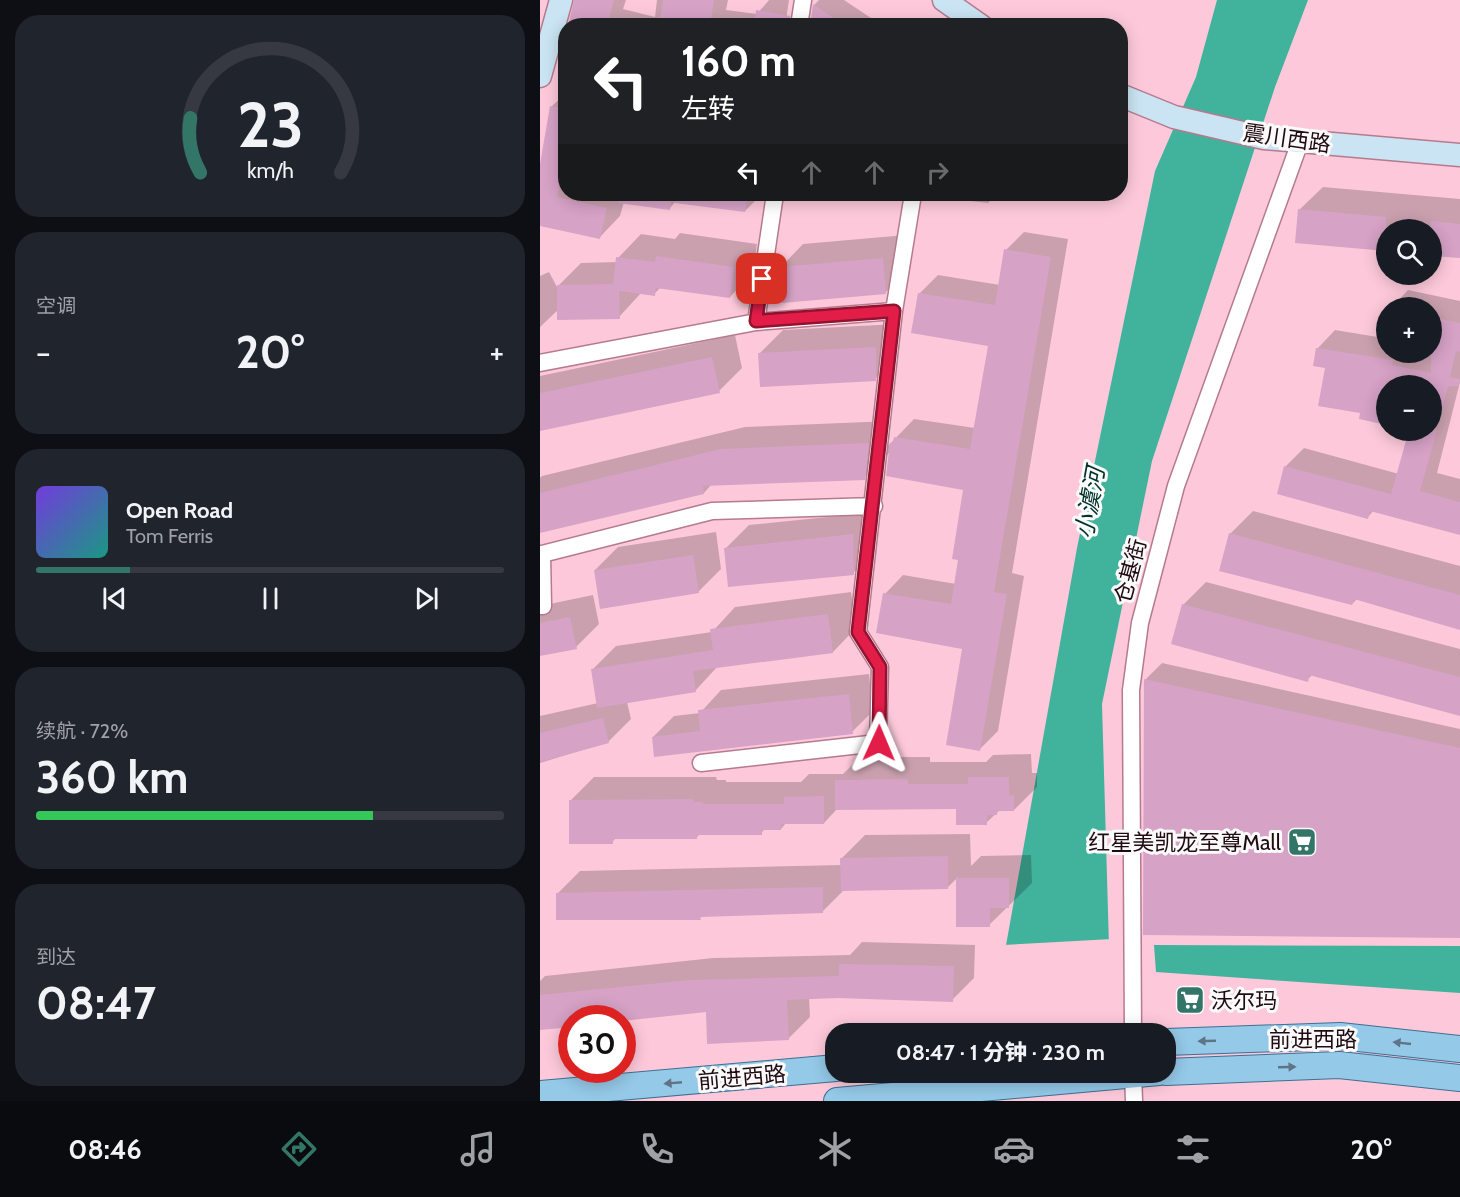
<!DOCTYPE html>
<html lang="zh">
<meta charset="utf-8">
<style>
:root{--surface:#171b24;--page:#20242c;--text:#f1f3f6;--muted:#9ea1a6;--line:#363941;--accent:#337668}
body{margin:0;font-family:Cabin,"Noto Sans SC",sans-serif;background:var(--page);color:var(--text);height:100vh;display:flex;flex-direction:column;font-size:22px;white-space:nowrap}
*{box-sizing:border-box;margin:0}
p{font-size:20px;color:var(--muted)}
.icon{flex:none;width:33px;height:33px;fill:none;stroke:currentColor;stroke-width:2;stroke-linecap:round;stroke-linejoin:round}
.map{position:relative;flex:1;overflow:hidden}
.panel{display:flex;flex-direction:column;gap:15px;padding:15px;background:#0d0f14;width:540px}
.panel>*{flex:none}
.guide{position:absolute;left:18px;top:18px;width:570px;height:183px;border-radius:24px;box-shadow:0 3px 15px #0003;background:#202124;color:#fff;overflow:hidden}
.fabs{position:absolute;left:836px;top:219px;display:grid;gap:12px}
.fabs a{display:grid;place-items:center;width:66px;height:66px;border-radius:50%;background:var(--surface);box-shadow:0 3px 15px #0003;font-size:30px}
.speed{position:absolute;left:18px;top:1005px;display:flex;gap:12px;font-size:30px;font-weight:700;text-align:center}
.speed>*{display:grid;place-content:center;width:78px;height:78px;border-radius:50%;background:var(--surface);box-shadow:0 3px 15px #0003;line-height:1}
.speed .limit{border:9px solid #d22;background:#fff;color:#111}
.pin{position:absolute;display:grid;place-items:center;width:51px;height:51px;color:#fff;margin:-26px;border-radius:12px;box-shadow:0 3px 9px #0006}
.me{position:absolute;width:66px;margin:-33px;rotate:1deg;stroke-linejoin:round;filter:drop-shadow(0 0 4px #0008)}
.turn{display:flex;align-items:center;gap:21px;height:126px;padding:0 24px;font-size:27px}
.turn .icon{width:78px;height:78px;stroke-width:2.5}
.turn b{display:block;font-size:42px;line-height:51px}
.lanes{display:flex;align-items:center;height:57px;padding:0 24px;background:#0003;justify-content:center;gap:30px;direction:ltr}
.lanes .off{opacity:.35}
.big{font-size:45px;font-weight:800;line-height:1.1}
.panel .widget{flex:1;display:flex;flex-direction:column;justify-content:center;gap:9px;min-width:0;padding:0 21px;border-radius:24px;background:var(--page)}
.panel .dial{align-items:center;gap:0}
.dial svg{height:156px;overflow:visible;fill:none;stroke:var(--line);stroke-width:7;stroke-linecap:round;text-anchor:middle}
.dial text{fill:var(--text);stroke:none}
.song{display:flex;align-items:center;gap:18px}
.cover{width:72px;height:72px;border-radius:9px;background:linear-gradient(135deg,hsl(260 70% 55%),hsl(170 70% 35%))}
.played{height:6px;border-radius:3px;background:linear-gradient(90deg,var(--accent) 20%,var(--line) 20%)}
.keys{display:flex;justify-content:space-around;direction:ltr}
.heat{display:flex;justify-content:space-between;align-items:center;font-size:33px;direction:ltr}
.charge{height:9px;border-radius:4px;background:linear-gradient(90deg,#34c759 72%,var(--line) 0)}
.trip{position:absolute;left:285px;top:1023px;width:351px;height:60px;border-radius:24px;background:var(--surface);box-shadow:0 3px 15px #0003;font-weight:800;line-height:60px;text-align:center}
.menu{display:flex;height:96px;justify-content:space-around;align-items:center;background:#090b0e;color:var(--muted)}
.menu .icon{width:42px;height:42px}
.menu .active{color:var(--accent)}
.menu b{font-size:27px;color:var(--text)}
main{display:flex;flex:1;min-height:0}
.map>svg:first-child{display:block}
</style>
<main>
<section class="panel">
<div class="widget dial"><svg viewBox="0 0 100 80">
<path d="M14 69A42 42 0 1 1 86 69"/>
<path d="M14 69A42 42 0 0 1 9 41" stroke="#337668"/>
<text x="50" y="56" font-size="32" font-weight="700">23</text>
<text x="50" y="72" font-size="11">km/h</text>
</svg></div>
<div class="widget"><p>空调</p>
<div class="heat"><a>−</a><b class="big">20°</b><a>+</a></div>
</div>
<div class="widget">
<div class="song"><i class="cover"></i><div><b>Open Road</b><p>Tom Ferris</p></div></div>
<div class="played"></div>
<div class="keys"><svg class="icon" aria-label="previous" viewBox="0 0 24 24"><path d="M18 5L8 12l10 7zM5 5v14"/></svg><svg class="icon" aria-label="pause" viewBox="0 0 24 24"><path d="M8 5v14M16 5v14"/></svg><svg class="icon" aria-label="next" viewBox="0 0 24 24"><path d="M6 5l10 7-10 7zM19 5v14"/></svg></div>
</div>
<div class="widget"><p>续航 · 72%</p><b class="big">360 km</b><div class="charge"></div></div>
<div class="widget"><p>到达</p><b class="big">08:47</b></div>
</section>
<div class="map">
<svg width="920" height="1101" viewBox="0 0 920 1101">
<rect width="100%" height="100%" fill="#fdc9da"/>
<!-- water -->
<path fill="#41b29c" d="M677,0H768L735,87L612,461L562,704L569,946L465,951L537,548L615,171L656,77Z
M614,945L920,946V993L616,972Z"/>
<!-- pier -->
<path fill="#fdc9da" d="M572,939L573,1034H462L463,945Z
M462,1072H573L574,1101H462Z"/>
<!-- shadow -->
<path fill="#0003" d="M43,0H86L83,9L115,17L117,0H188L186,10L217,14L229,0H249L245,26H30Z
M279,0H304L343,26H271L274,5Z
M26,93V194H86L80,216L59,238L0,224V169L12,106Z
M783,187L920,199V257L891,254V230H846V250L759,210Z
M90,194H222L205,211L136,201L130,208L89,203Z
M405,194H457L448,203L404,198Z
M483,194H543L537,200Z
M484,232L528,239L472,573L484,576L458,731L440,749L424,647L345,594L363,575L416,584L425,489L350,452L324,478L172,484L164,493L0,531V478L2,476L205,427L351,421L348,446L374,419L435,428L449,345L379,294L398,275L460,285L466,250Z
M140,233L217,244L213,273L190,297L121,287L114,294L102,292L79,317L19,309L0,327V276L9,272L17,287L41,263L77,262L78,258L101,234L135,239Z
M366,235L369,269L346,292L240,268L263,244Z
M868,290L920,301V382L897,473L920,479V534L834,510L828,517L738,493L746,466L764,448L859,474L891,430V386H846V416L786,367L777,349L795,330L844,338L846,328V352H891V308H851Z
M358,324V356L335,379L220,353L243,330Z
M195,335L202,368L179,391L0,429V376Z
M713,511L920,566V628L817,599L812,604L690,534Z
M336,512V550L313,573L186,548L209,525Z
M176,532L181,569L158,592L55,570L78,547Z
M666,582L920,649V714L773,674L767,680L643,605Z
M311,592L316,628L293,652L178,666L155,691L87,702L91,719L68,742L0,763V716L58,703L52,670L76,646L172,632L195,607Z
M53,595L59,624L36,647L0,655V606Z
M622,663L920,729V936L604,933L606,679Z
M329,674L333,711L312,732L113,737L134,716L160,713L181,690Z
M491,754L492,773H497V787L474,810H460L446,823L417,808H298L284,823H246L241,829H225L221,833L160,834L156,838H76L72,842L31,800L54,777H176L177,780H186V782H261L269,774H303L320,757H390V762H446L453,755Z
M430,834L431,866L441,856L491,855L492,883L449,925H418V877L408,887L305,889L282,912L163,915L160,918L17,894L40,871L302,865V858L325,835Z
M322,942L435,945L434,978L412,1000L269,997L270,1017L248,1039L167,1010L82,1018H32L0,1029V981L5,976L173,958L310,955Z"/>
<!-- building -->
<path fill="#d6a2c6" d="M34,0H74L67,26H28Z
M123,0H174L170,26H119Z
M273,4L305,26H270Z
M216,10L250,16L249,26H214Z
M10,106L26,109L25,158L17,197L67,208L60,239L0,226V164Z
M79,194H132L130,210L78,203Z
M136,194H208L205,212L135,203Z
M758,209L846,217V251L755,243Z
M891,221L920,224V258L891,256Z
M464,249L511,257L454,592L467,594L440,751L406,745L422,649L336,633L343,593L411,604L418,560L412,559L423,490L346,476L350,443L353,442L354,437L430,449L448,346L371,333L378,293L455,305Z
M116,256L194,267L190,298L116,288L115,296L79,291L80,319L17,320V285L73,284L76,257L115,262Z
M343,258L346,294L242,303L239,267Z
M891,317L920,323V352L916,351L910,377L920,379L919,386H908L898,424L891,423V386H868L846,381V425L819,419L820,413L778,406L785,368L773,366L776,348L853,360L852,365L891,373Z
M336,347V381L220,387L218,353Z
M172,357L180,393L0,431V393Z
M869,430H897L880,491L920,502V535L830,511L828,519L737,494L744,466L851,494Z
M329,443L325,480L163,486L164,494L0,533V493L181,449Z
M689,533L920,595V630L814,599L812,605L679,571Z
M313,534L314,575L188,587L184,548Z
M153,555L159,593L60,609L54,570Z
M642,604L920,677V716L769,675L768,682L631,644Z
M288,614L293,653L153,671L156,692L57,708L51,669L173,650L170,629Z
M30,617L37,649L0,656V623Z
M604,679L920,748V938L603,935Z
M309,694L313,734L114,757L112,737L160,731L158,710Z
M63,718L69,743L0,762V733Z
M428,777H469V796L474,795V811H457V815H447V825H416V809L295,810V780L368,779V784H428Z
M284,796V824H241V830H222V835H157V839H73V844H29V800L153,799L154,802H163V804H244V797Z
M408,856V889L301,891L300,858Z
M416,878H469V908H450V927H416Z
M283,887V913L160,917L161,920H16V893Z
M299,964L414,966L413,1002L298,998L247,1000L249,1040L167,1044L166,1012L82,1021V1018H32V1027L0,1030V995L150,980L299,976Z"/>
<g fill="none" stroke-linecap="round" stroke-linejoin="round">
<!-- street casing -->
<g stroke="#b57a8e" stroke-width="19">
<path id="street" d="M259,26L263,0
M354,311L373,194
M0,363L216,322
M0,606H3L2,554L172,511L334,506
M161,763L338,743L340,667L318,632L354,311L216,322L235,194
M593,1034L591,690L600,623L636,486L760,142
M593,1072L594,1101"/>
</g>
<!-- secondary casing -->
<g stroke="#b57a8e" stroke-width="25">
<path id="secondary" d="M404,0L441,26
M0,76L21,0
M580,95L634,117L724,138L920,155"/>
</g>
<!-- primary casing -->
<g stroke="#3e6f93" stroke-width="28">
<path id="primary" d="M626,1042L800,1036L920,1049
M626,1072L799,1065L920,1078
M0,1094L296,1068
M297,1101L619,1072"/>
</g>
<!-- street -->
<use href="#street" stroke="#fff" stroke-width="16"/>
<!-- secondary -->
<use href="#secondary" stroke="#cae4f3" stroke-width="22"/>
<!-- primary -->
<use href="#primary" stroke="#94c9e8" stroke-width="26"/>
</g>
<!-- one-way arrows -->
<defs><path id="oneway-solid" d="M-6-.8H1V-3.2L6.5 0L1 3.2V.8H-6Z" transform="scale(1.5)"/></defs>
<g fill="#607488">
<use href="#oneway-solid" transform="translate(667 1041) rotate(178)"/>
<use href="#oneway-solid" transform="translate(862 1043) rotate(-174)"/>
<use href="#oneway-solid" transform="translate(747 1067) rotate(-2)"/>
<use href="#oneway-solid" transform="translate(133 1083) rotate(175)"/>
</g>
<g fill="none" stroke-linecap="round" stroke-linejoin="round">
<!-- route casing -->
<g stroke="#92132f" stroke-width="15">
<path id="route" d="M222,279L216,321L354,311L318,632L340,667L339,743"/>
</g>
<!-- route -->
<use href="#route" stroke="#e11d48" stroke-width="10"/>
</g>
<!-- icons -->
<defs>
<g id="supermarket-square" transform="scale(1.5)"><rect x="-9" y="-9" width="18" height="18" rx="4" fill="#337668" stroke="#fafafa"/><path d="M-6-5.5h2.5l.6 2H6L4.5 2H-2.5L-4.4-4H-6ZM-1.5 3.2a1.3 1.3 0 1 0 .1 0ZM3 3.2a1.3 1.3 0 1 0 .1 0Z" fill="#fff"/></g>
</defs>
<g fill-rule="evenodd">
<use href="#supermarket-square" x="762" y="842"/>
<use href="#supermarket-square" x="650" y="1000"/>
</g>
<g text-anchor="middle" stroke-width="6" stroke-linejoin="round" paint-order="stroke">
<!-- street labels -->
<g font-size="22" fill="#210b13" stroke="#fafafa">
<text transform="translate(747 138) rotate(8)" y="8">震川西路</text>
<text transform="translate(590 571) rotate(-75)" y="8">仓基街</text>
<text x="773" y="1047">前进西路</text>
<text transform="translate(202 1077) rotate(-5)" y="8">前进西路</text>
</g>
<!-- poi labels -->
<g font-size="22" fill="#210b13" stroke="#fafafa" text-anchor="end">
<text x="741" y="850">红星美凯龙至尊Mall</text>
<text x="671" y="1008" text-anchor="start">沃尔玛</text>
</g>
<!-- water labels -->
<g font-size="24" font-style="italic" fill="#00322a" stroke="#fafafa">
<text transform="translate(550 503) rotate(-80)" y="8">小澞河</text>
</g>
</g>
</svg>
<div class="fabs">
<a><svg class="icon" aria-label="search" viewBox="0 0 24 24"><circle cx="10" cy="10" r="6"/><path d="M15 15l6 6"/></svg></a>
<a>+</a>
<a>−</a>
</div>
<div class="speed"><div class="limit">30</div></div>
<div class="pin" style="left:222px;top:279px;background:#d93025"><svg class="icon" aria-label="arrive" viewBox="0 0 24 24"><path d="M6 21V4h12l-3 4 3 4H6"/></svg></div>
<svg class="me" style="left:339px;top:743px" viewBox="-20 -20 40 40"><path d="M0-17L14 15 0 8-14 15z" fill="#e11d48" stroke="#fff" stroke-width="4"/></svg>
<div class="trip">08:47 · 1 分钟 · 230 m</div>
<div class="guide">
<div class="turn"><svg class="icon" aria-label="left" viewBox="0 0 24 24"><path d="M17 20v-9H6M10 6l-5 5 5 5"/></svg><div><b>160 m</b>左转</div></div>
<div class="lanes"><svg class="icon" aria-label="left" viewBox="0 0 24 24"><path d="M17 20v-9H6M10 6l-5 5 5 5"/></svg><svg class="icon off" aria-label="ahead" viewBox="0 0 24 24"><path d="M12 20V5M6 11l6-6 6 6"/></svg><svg class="icon off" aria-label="ahead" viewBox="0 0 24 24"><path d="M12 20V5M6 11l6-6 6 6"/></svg><svg class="icon off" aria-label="right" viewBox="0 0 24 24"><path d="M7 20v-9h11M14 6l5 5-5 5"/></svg></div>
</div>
</div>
</main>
<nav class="menu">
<b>08:46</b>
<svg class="icon active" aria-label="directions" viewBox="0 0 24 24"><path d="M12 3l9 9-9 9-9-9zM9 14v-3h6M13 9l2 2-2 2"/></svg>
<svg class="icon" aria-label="music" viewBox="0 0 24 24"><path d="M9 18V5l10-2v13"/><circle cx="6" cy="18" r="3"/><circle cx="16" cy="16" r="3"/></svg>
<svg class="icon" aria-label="phone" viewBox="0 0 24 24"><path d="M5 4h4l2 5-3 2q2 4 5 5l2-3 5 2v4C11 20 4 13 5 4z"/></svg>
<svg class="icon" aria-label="climate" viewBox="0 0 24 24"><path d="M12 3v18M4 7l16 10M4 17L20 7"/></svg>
<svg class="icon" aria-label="car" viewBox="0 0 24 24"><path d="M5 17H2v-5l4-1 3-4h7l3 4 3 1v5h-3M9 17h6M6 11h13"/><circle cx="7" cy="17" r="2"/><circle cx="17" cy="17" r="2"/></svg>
<svg class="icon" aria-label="filters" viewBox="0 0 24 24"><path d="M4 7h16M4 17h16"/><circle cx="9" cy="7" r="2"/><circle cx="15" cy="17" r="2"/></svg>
<b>20°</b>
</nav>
